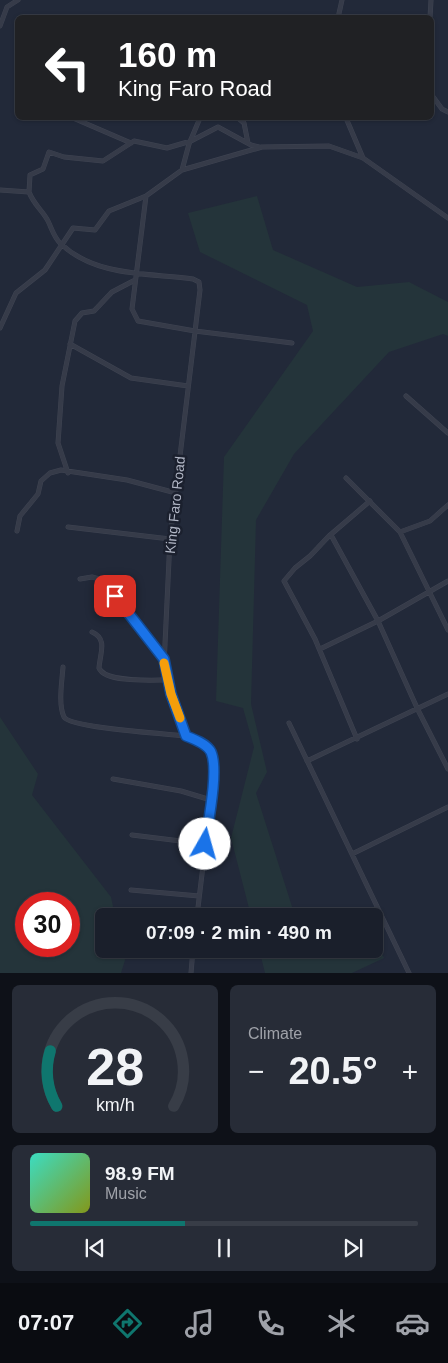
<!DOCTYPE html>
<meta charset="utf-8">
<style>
:root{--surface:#1a1f2b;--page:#272c37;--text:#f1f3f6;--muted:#9fa2a9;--line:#383d47;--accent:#0f766e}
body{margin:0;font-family:Arial,sans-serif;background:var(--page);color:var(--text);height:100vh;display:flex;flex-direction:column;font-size:19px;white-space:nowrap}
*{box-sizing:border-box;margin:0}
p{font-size:16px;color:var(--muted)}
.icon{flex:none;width:28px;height:28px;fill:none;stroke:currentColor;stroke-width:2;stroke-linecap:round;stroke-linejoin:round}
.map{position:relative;height:973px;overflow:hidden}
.details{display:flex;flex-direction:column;gap:12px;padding:12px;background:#0e1118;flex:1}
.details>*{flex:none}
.banner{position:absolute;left:15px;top:15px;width:419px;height:105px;border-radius:8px;box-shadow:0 1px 4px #0004,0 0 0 1px var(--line);background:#202124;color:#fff;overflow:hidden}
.speed{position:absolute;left:15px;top:892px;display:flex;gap:10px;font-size:25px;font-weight:700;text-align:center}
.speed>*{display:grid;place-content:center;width:65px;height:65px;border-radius:50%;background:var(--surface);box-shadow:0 1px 4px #0004,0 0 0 1px var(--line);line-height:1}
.speed .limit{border:8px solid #d22;background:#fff;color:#111}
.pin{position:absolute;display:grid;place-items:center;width:42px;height:42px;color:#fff;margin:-21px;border-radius:10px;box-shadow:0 2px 8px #0006}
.me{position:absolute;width:55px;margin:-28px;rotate:7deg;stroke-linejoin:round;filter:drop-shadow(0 0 4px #0008)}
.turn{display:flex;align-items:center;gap:18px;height:105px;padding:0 20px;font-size:22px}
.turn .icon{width:65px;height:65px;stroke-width:2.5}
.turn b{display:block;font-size:35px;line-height:42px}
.big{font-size:38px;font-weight:800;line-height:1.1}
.details .tile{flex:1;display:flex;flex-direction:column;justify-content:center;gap:8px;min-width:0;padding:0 18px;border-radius:8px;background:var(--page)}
.details .dial{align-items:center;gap:0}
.dial svg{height:130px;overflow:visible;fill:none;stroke:var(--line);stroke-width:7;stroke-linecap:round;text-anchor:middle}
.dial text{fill:var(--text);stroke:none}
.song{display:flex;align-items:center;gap:15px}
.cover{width:60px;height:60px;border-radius:8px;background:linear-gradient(135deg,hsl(170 70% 55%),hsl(70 70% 35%))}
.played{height:5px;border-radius:2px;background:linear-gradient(90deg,var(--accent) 40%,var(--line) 40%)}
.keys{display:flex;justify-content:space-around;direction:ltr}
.heat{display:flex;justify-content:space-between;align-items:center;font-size:28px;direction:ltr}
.details .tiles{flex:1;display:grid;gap:12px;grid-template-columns:1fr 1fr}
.tile:last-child{grid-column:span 2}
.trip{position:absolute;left:95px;top:908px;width:288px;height:50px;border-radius:8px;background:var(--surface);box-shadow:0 1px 4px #0004,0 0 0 1px var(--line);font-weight:800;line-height:50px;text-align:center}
.menu{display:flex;height:80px;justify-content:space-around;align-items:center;background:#0a0c11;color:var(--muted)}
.menu .icon{width:35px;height:35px}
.menu .on{color:var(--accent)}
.menu b{font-size:22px;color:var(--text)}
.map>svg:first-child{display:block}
</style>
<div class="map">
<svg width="448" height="973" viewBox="0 0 448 973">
<rect width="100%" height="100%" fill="#222939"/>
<!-- green -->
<path fill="#24343a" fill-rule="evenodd" d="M257,196L273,250L357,287L409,282L448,302V336L443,334L389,352L294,454L256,520L251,704L267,772L256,793L295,916H251L231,838L254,747L243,708L216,701L224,457L313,331L307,305L200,252L188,213Z
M0,717L38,774L32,795L111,897L115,916H104V949H123L125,960L121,973H0ZM26,904H69V946H26Z
M374,933L384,958L352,973H265L259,949H305L306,951L314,949H374Z"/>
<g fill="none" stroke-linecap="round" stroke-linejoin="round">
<!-- street casing -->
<g stroke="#3f4452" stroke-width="5">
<path id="street" d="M338,18L342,0
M430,18L431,0
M0,26L7,7L18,0
M431,94L442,109L448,112
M73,118L131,143
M238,118L244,123L248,143
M346,118L363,158
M182,170L189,144L200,118
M0,190L29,192L30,175L43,169L49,152L64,157L103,161L134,141L167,148L191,141L218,127L251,145L259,147
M29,192C34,205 43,211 48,221C52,229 54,238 61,244C96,277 149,273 193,279L199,282L200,290L170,539L164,665L171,694L186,736C204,742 210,747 215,765L197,916
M0,328L16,293L45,270L73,228L95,230L109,211L146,196
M292,343L195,331L138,321L132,309L146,196L182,170L262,147L329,146L363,158L448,218
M70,344L131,378L188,386
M406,396L448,433
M68,473L58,443L62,386L75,321L82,313L94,311L112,292L135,280
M346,478L400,532L448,630
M68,527L170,539
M17,531L20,516L38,494L41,481L50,473L61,470L127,480L176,493
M400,532L430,521L448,505
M331,535L378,621L418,710L448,769
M80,579L92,577L103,580L164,659
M92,632C108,639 100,653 99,668C105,683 153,680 167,680
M320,649L378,621L448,581
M63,667C62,681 58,705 64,717C70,728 169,734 186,736
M289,723L409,973
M357,739L315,639L284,581L295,568L310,556L329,536L370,501
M307,761L448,694
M113,779L181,791L211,800
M132,835L205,844
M352,854L448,807
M131,890L199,896
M191,973L193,949"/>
</g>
<!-- street -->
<use href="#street" stroke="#363b49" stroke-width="4"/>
</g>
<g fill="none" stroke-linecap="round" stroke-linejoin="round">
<!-- route casing -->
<g stroke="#114b97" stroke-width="12">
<path id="route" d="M115,596L164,659L171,694L186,736C194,739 207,744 211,752C219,770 208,823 205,844"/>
</g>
<!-- route -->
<use href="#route" stroke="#1a73e8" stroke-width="9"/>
<!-- slow -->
<path stroke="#f59e0b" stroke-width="9" d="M164,663L171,694L180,718"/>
</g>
<g text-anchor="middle" stroke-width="5" stroke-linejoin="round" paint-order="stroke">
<!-- street labels -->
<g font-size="14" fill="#b1b6c5" stroke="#1b202e">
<text transform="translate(175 505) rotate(-84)" y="5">King Faro Road</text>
</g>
</g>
</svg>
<div class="speed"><div class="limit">30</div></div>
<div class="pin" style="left:115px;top:596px;background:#d93025"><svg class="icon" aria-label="arrive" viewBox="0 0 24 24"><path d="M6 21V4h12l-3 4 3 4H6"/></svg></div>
<svg class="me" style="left:205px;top:844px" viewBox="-20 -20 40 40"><circle r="19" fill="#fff"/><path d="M0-13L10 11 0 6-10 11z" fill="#1a73e8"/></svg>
<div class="trip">07:09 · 2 min · 490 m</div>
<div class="banner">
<div class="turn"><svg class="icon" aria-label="left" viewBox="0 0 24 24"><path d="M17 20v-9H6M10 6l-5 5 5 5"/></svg><div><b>160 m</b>King Faro Road</div></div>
</div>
</div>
<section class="details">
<div class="tiles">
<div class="tile dial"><svg viewBox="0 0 100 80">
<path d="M14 69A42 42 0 1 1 86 69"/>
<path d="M14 69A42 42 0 0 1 10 35" stroke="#0f766e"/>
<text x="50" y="56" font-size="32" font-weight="700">28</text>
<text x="50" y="72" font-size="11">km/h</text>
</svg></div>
<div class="tile"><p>Climate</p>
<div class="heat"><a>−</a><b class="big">20.5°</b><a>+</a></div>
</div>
<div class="tile">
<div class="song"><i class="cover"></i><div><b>98.9 FM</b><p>Music</p></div></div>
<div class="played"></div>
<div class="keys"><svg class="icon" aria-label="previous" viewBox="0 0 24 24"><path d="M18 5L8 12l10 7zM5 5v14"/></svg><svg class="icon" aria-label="pause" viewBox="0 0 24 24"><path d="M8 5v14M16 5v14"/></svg><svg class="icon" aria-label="next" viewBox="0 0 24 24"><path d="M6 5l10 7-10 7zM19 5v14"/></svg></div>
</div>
</div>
</section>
<nav class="menu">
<b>07:07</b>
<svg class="icon on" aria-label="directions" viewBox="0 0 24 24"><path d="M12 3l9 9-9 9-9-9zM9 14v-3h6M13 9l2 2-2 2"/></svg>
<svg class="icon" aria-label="music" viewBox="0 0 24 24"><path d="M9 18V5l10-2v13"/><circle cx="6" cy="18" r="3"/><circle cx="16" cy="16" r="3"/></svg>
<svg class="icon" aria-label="phone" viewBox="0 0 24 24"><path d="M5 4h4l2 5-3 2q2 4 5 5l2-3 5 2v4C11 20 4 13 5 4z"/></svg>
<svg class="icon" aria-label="climate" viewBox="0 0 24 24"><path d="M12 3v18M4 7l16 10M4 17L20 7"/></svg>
<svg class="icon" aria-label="car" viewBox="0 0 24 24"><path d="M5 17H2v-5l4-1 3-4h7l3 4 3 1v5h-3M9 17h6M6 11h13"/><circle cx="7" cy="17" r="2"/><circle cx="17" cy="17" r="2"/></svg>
</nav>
